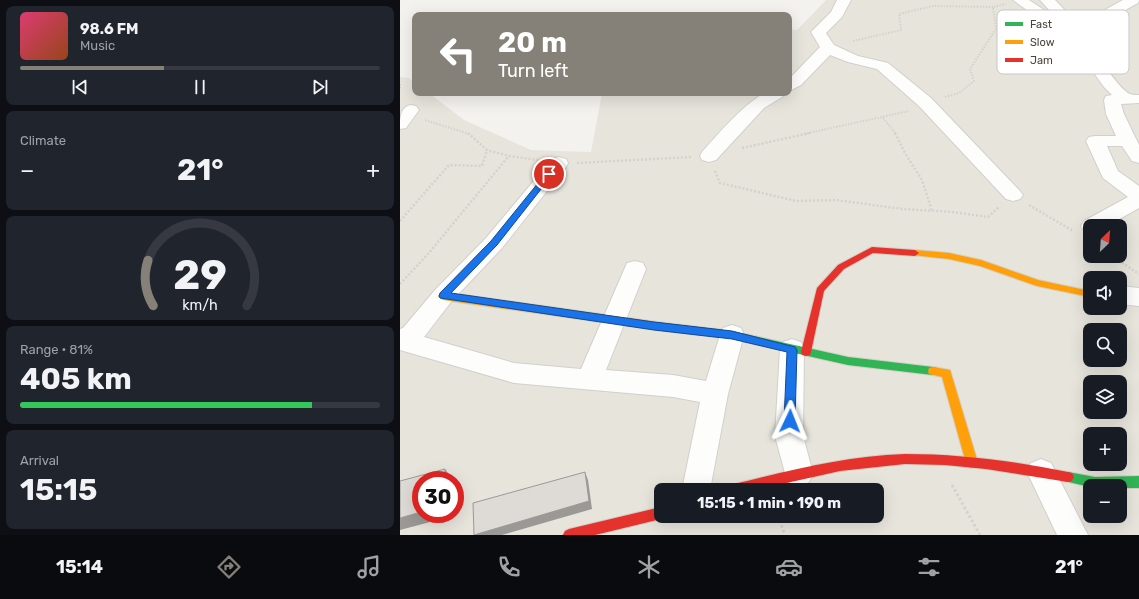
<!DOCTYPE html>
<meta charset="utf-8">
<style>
:root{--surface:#171b24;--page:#20242c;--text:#f1f3f6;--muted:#9ea1a6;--line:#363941;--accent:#868178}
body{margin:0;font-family:Rubik,sans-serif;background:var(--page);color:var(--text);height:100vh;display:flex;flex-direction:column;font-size:15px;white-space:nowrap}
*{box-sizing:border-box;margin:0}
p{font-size:13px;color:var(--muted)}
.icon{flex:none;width:22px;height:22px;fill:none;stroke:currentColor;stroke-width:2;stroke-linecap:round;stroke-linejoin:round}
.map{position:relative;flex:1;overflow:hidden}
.drawer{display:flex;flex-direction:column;gap:6px;padding:6px;background:#0d0f14;width:400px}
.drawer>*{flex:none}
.guide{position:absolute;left:12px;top:12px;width:380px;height:84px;border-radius:8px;box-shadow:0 4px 16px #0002;background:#868178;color:#fff;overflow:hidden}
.needle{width:26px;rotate:25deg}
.fabs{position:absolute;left:683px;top:219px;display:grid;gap:8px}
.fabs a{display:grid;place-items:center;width:44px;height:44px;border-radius:8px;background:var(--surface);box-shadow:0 4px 16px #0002;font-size:20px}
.speed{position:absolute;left:12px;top:471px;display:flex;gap:8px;font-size:20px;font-weight:700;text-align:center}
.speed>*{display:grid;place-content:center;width:52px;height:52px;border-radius:50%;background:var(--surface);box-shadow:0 4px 16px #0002;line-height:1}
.speed .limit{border:6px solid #d22;background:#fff;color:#111}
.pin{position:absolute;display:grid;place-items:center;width:34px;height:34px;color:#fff;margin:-17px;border:2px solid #fff;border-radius:50%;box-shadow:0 1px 4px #0007}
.me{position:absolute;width:44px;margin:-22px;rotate:2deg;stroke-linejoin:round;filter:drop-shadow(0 0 3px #0008)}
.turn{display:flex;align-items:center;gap:14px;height:84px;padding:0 20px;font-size:18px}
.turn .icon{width:52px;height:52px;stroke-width:2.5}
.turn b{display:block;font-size:28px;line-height:34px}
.big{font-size:30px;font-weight:700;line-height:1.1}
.drawer .widget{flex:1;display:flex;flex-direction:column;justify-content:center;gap:6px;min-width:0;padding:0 14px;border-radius:8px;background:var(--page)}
.drawer .dial{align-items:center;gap:0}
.dial svg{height:104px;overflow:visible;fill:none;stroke:var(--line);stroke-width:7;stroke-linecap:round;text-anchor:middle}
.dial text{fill:var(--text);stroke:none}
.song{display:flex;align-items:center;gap:12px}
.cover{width:48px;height:48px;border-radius:6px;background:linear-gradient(135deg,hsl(340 70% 55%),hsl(20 70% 35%))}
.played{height:4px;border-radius:2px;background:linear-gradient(90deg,var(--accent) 40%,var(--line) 40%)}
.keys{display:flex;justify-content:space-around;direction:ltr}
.heat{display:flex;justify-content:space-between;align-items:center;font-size:22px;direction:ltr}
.charge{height:6px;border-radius:3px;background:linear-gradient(90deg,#34c759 81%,var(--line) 0)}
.trip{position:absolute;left:254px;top:483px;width:230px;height:40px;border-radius:8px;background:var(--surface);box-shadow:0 4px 16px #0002;font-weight:700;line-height:40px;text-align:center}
.tab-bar{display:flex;height:64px;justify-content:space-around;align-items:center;background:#090b0e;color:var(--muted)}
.tab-bar .icon{width:28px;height:28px}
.tab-bar .active{color:var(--accent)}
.tab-bar b{font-size:18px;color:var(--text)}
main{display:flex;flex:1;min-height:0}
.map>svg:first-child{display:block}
</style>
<main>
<section class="drawer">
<div class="widget">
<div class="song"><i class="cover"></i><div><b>98.6 FM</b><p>Music</p></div></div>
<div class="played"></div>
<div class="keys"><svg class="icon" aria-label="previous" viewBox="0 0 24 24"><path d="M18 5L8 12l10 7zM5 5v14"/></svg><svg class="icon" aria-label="pause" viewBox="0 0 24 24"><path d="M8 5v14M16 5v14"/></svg><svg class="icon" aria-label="next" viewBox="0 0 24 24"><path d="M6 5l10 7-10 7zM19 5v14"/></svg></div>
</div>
<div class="widget"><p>Climate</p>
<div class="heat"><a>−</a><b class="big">21°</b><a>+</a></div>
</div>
<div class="widget dial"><svg viewBox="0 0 100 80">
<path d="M14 69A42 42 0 1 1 86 69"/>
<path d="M14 69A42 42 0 0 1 10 34" stroke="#868178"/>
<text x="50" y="56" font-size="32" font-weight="700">29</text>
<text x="50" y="72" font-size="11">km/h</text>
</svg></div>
<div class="widget"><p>Range · 81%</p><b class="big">405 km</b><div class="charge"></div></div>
<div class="widget"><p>Arrival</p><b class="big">15:15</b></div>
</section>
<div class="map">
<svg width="739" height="535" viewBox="0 0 739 535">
<rect width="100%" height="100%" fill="#f4f2ee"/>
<!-- residential -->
<path fill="#e7e4dc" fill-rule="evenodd" d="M426,0H739V535H0V77L9,78L15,83V93H29L64,120L131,150L191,152L202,93H389V29L397,30ZM690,226H720V256H690ZM690,278H720V308H690ZM690,330H720V360H690ZM690,382H720V412H690ZM690,434H720V464H690ZM21,480H55V514H21ZM690,486H720V516H690ZM261,490H477V516H261Z"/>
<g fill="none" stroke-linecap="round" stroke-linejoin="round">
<!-- street casing -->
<g stroke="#d2d0cb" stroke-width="2">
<path id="street" d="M437,0H451L442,17L426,33L434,45L458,56L488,63L531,98L620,191L623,195L620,199L613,201L606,199L519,106L477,69L448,62L430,55L401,85L389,91V79L420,47L411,32L431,12Z
M613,0H629L656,18L664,32L672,40L664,26L640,0H655L676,22L690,18L723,0H739L738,3L700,24L681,30C689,42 718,90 730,94C732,95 736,95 739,95V103L721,104L724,114L739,145V163L732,161L722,146H707L718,171L739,186V208L707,226H690V233L684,231L681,226L684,221L728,197L703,178L686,141L689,137L695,136H716L706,114L704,100L706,96L712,95L704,87L683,58L676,57L668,52L653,37L645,23Z
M364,93H384L382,97L364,108L316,160L309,162L302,160L300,156L302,152C321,131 340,108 364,93Z
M10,105L16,106L19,110L6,128L0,129C0,118 0,108 10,105Z
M159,157L166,159L168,163L166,167L102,248L51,302L24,337L114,363L181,369L227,263L235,261L243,263L246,269L206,370L273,375L306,381L320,335L323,328L332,325L341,328L344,335L328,394L310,490H282L300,402L273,397L114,383L0,350V329L3,328L35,290L86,238L152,159Z
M720,286L739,288V306L720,304Z
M392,339L401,342L404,349L403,436L413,473L409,482L399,486L389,482L385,473L375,436L380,349L383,342Z
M641,459L651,463L688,535H657L627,472L631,463Z"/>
</g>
<!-- fast casing -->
<g stroke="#d3cfc5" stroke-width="2">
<path id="fast" d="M257,322L332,331L448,357L533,367L537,368L538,371L537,374L533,375L448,365L332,339L257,330L254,329L252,326L254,323Z
M668,472L695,477L739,476V488H720V486H690V487L664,481L662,477L664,473Z"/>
</g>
<!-- slow casing -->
<g stroke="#d3cfc5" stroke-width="2">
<path id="slow" d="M515,250L549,253L581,260L638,280L690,291V297L637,286L580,266L549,259L512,255L511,253Z
M43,292L257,322L260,323L262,326L260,329L257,330L43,300L40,298L38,296L40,294Z
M533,367L550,370L551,373L578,463L576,467L572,468L568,467L566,463L542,377L529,374L528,371L529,368Z"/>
</g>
<!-- jam casing -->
<g stroke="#d3cfc5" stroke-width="2">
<path id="jam" d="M472,247L515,250L519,253L515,256L473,253L444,269L424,291L411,352L410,355L406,356L402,355L401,352L417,288L438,265Z
M505,454C560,454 614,461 668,472L672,473L674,477L672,481L668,482L586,469L545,465L505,464L440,471L355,490H328L330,486L334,484C391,470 446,456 505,454Z
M261,507V516H266L261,519L195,535H163L165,531L169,529Z"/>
</g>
<!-- path-far2 -->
<path stroke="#d3d2cc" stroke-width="2" stroke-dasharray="1.5 1.5" stroke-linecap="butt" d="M453,41L501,30L499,14L533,6L593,7
M0,84V89
M545,97L559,93L574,81L570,69L596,29L593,7L606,4
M483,118L496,134
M25,120L69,134
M404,134L509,111"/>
<!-- path-far1 -->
<path stroke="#d3d2cc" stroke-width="2.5" stroke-dasharray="2 2" stroke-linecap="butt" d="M68,133L87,150L109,156L138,160
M495,133L506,155L522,180L532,211
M342,148L410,133
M177,163L292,157
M315,171L320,183L396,201L436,200L503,209L553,212L588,217L599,207
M629,205L673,231
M0,221L49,165L82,166L87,150
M712,256L739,274
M0,284L28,254L108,157"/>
<!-- path -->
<path stroke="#d3d2cc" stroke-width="3" stroke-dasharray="2.5 2.5" stroke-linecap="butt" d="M552,485L580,535
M378,516L385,535"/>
<!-- street -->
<use href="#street" fill="#fdfdfc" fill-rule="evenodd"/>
<!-- fast -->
<use href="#fast" fill="#30b455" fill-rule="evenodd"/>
<!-- slow -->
<use href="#slow" fill="#ff9f0a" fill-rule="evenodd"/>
<!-- jam -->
<use href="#jam" fill="#e5322d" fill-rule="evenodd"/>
</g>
<!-- shaded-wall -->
<path fill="#9b9996" d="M45,469L53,480H45Z
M185,472L188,480L192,509L102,535H74Z
M21,512V514H53V516L0,530V518Z"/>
<!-- building -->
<path fill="#dedbd6" stroke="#9b9996" d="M45,469V480H21V512L0,518V481Z
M185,472L189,501L74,535L73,503Z"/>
<!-- route -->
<path fill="#1a73e8" stroke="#114b97" d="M147,172H149L153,174L97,245L51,293L254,322L332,331L395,347L397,350L395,421L394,425L390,426L386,425L384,421L387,352L332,339L254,330L40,298L39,296L40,293L91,241Z"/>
<!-- legend -->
<rect x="597" y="10" width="132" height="64" rx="6" fill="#fff" stroke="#c9c7c4" stroke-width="1"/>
<rect x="605" y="22" width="18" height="4" fill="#30b455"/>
<rect x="605" y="40" width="18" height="4" fill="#ff9f0a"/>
<rect x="605" y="58" width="18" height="4" fill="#e5322d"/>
<g font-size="11" fill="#4b4439">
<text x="630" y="28">Fast</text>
<text x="630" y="46">Slow</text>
<text x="630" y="64">Jam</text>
</g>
</svg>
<div class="fabs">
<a><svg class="needle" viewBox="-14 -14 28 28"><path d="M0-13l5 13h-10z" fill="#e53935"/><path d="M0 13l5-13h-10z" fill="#9ea1a6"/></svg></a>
<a><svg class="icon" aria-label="sound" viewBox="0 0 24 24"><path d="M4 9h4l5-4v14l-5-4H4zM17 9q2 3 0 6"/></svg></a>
<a><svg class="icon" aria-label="search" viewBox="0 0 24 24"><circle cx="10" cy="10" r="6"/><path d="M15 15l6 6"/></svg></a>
<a><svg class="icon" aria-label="layers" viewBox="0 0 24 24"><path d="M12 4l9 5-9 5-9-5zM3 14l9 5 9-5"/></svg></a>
<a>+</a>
<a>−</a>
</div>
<div class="speed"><div class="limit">30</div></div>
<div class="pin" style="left:149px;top:174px;background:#d93025"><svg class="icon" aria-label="arrive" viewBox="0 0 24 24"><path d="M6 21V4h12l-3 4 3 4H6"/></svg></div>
<svg class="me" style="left:390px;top:421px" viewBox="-20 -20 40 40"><path d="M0-17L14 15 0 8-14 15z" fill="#1a73e8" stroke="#fff" stroke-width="4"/></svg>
<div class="trip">15:15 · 1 min · 190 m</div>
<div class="guide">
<div class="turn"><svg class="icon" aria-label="left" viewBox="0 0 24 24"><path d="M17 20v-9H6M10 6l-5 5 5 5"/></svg><div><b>20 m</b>Turn left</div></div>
</div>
</div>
</main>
<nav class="tab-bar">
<b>15:14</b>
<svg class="icon active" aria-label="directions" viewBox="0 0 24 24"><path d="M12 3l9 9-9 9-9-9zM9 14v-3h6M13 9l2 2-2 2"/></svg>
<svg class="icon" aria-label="music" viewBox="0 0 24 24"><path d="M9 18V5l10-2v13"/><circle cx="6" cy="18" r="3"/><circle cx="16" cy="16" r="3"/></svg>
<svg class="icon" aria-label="phone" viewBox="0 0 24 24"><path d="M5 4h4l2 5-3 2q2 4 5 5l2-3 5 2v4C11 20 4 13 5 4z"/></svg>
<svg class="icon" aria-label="climate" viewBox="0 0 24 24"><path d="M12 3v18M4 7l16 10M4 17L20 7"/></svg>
<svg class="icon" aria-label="car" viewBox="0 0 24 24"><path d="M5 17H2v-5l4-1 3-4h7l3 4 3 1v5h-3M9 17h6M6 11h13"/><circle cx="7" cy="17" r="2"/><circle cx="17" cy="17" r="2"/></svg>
<svg class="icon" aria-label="filters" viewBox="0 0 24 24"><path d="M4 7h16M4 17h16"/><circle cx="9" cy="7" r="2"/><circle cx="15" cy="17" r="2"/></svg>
<b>21°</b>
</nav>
